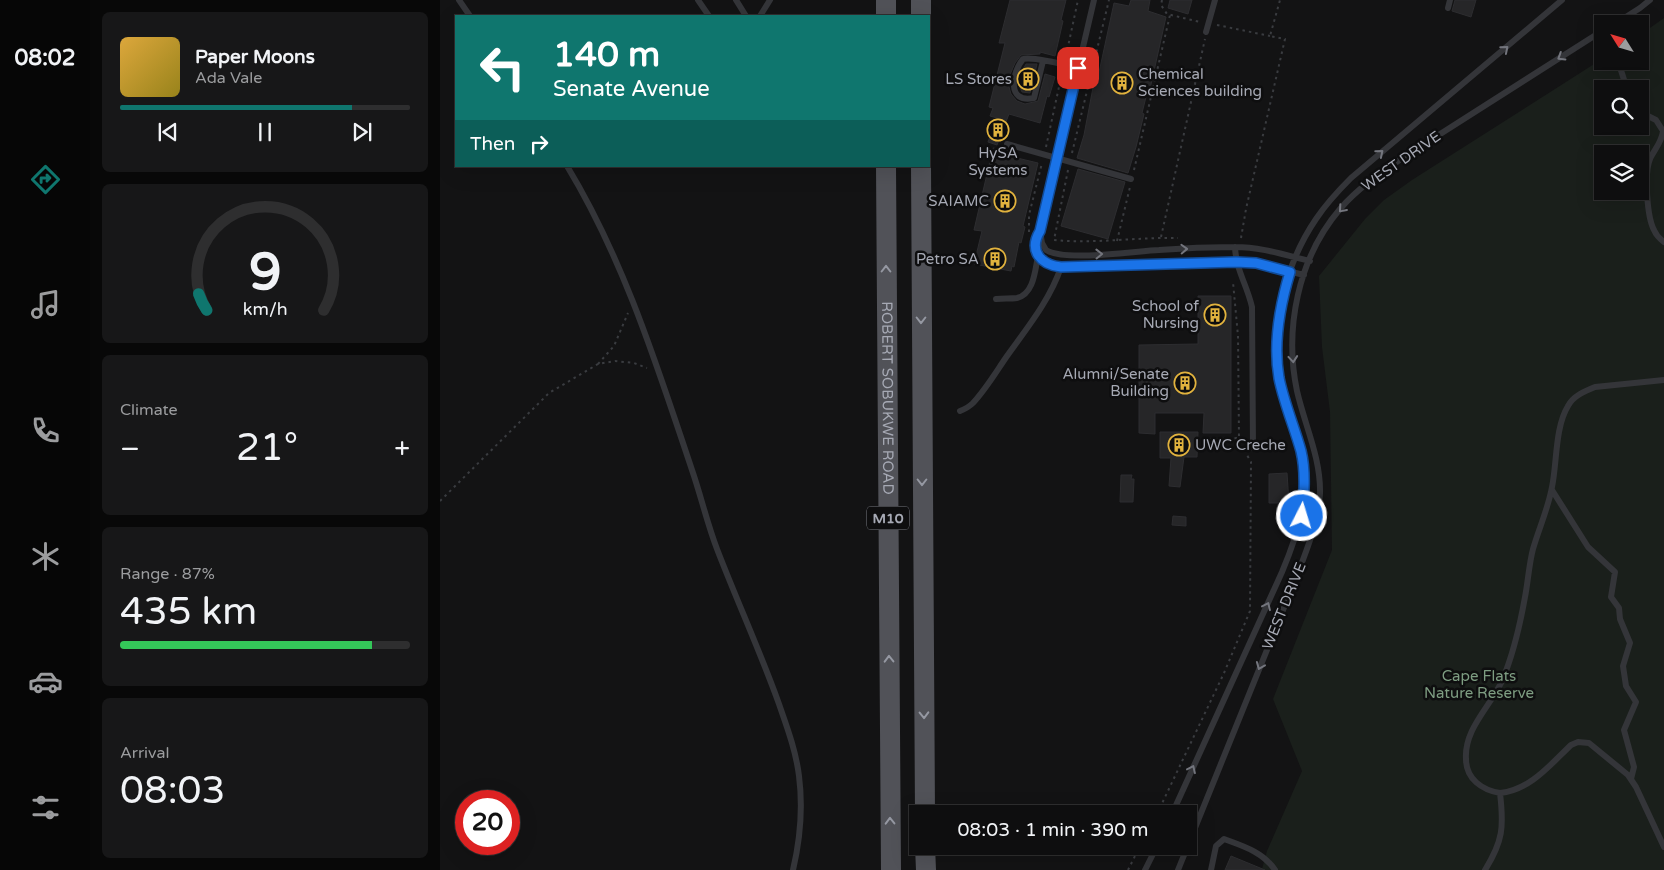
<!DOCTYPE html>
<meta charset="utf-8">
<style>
:root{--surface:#0e0e0f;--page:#171718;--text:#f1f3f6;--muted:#9b9c9e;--line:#2e2e2f;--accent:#0f766e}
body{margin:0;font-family:"Varela Round",sans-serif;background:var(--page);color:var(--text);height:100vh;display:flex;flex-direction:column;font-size:19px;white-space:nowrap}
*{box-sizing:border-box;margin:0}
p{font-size:16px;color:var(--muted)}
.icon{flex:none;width:28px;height:28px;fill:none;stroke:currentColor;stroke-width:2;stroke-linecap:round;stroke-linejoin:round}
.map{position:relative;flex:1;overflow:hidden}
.sheet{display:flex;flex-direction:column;gap:12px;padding:12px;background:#080808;width:350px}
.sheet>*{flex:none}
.banner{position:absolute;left:15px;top:15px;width:475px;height:152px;border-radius:0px;box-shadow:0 5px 20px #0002,0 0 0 1px var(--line);background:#0f766e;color:#fff;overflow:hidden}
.needle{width:32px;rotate:307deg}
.fabs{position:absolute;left:1154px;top:15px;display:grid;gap:10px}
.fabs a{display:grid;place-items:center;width:55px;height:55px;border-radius:0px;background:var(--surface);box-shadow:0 5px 20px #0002,0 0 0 1px var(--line);font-size:25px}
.speed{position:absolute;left:15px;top:790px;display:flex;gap:10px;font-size:25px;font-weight:700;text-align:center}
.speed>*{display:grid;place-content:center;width:65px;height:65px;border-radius:50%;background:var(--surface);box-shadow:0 5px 20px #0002,0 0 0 1px var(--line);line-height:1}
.speed .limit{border:8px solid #d22;background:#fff;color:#111}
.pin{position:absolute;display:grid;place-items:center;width:42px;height:42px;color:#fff;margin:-21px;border-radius:10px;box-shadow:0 2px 8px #0006}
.me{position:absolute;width:55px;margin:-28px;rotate:5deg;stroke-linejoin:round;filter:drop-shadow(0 0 4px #0008)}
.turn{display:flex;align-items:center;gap:18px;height:105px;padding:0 15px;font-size:22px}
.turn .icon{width:65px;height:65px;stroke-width:2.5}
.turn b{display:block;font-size:35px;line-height:42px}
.then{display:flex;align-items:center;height:48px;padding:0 15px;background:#0003;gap:10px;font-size:19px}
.big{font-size:38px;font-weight:600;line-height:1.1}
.sheet .widget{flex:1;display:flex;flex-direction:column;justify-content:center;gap:8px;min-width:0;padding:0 18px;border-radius:8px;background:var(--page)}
.sheet .dial{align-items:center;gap:0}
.dial svg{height:130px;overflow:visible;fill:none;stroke:var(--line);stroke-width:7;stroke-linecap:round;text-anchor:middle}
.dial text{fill:var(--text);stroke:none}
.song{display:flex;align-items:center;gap:15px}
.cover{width:60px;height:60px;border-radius:8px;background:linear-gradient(135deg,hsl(40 70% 55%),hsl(50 70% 35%))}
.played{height:5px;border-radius:2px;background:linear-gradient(90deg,var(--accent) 80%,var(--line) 80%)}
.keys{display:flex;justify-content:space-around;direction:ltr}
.heat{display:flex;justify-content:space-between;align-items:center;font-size:28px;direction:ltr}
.charge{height:8px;border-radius:4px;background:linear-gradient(90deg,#34c759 87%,var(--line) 0)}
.trip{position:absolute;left:469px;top:805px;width:288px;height:50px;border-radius:0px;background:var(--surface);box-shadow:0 5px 20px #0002,0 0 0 1px var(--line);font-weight:600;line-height:50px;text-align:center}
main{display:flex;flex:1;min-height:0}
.tab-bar{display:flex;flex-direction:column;width:90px;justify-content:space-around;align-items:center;background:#060606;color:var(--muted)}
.tab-bar .icon{width:35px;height:35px}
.tab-bar .current{color:var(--accent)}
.tab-bar b{font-size:22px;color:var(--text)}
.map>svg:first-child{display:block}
</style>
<main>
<nav class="tab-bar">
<b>08:02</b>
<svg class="icon current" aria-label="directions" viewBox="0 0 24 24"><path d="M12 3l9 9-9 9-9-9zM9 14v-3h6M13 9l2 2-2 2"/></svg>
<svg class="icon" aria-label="music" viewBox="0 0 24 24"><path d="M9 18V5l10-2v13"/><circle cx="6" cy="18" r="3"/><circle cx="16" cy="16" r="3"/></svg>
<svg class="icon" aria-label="phone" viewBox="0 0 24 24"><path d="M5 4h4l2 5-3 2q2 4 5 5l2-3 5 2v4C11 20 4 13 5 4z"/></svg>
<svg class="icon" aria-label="climate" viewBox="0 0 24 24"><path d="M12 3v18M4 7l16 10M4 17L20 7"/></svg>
<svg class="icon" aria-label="car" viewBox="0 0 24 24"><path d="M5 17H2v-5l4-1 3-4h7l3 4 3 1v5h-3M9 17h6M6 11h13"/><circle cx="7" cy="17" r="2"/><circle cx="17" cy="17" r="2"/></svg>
<svg class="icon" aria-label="filters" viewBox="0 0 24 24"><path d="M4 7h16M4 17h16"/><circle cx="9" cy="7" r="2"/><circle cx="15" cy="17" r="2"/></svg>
</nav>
<section class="sheet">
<div class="widget">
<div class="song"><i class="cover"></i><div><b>Paper Moons</b><p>Ada Vale</p></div></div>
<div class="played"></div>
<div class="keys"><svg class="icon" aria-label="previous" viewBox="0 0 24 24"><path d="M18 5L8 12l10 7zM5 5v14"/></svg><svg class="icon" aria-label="pause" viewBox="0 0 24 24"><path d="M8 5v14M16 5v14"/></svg><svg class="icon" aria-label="next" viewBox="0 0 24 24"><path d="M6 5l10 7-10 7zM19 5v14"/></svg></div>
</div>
<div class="widget dial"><svg viewBox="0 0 100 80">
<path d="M14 69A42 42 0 1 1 86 69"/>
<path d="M14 69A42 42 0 0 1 9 59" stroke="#0f766e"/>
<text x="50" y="56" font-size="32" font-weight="700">9</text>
<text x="50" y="72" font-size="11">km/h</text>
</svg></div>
<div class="widget"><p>Climate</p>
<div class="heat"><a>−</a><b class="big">21°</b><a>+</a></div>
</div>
<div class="widget"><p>Range · 87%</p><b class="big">435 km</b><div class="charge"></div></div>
<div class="widget"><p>Arrival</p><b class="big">08:03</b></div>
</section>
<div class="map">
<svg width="1224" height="870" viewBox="0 0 1224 870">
<rect width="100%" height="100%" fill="#131314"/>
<!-- green -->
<path fill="#1a1f1b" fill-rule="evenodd" d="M1224,18V870H825L822,869L827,851L862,771L833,699L892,550L890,412L882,347L879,276L925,219L944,200L972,180L1162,59V61H1200V35ZM1162,89H1200V126H1162ZM1162,154H1200V191H1162Z"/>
<!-- building -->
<path fill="#262628" stroke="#2d2d30" d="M570,0H626L621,20L623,21L615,56L600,52V54L581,55L575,63L569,77V87L571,94L577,101L585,104L598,101L605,74L615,77L609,97L607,96L600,123L569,114L557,145L548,142L557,118L550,116L553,108L549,107L565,43H559Z
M691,0H710L708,11L726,17L710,89H708L702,113L704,114L696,147L688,173L637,158L644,135L655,77H658L674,3L689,6Z
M730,0H752L748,14L728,8Z
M1015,0H1036L1031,17L1012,11Z
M586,64H597L590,93L582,92L579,85L581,73Z
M553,148L574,152L573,157L598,163L583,226L585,227L581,243L579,242L574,267L572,266L571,271L534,264L542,231L534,230Z
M638,169L685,182L668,239L621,226Z
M758,296H791V433H763L764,413H715V434L699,433V345L758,344Z
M720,432H758L757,457H744L740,487L729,486L731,458H720Z
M847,473L849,503H829V474Z
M681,475H692L691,479H694L693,502H680Z
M733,516L746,517V526L732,525Z
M791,856L825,870H785Z"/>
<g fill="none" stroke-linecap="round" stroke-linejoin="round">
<!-- path -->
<path stroke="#3a3c40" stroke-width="2" stroke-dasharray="2.5 4" stroke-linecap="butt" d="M722,0L721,5L727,14L760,22
M777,25L830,36
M626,56L638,0
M606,147L622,73
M632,153L669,0
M628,170L614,240C656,244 697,237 738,238
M694,170L730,15
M589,232V215L602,163
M721,237L765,39
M801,238L806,209L845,39L830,36L840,0
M677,241L690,187
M158,364L174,346L188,313
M762,440L799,438L798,336L793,282
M0,501L109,393L158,364L175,361L194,363L207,368
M717,814L784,673L810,611L811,462L807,455
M688,870L700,846"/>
<!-- lane -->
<path stroke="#343539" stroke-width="6" d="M19,0L30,16
M258,0L269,16
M296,0L306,16
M654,0L600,231C588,251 601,265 621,267L796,262L816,263L864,275
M1008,8L1010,0
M320,16L330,0
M1175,24L1200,8L1210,0
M766,32L775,0
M603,61L594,98C566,104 572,72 583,59C593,56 626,65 638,68
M1178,61L1187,89
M1200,112L1216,120L1223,131C1222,142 1214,150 1210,159C1204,173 1207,217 1214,230C1216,235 1220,239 1224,242
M567,144L691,179
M127,166C184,260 217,366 252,470C261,496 267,523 277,549C297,601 320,651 339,704C347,727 356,751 359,776C363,807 360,840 353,870
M600,231L602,243L606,250C625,262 695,251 719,250C744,248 770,247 795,247C821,247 845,255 870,261
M795,247C796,270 807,285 812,307L813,448
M556,299C563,298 570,299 577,298C594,294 595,270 598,256
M520,411C525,409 529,407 533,403C546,389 556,372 567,356C587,328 610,300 621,267
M1112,490L1148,547L1175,572L1171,597L1179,608L1180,619L1190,643L1183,666L1186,686L1196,702L1184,730L1194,767L1191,779
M1060,793C1090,790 1110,765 1131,745L1138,742L1149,743L1188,775L1196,787L1224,847
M732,814L842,572C858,534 872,492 860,450C854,426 844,403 839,378C830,325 846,263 876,219C886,204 898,191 911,178L1122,0
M705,870L717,846
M738,870L856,578C866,552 878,523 880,494C881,458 865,426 857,391C844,329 858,258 900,209C917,189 939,174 961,159L1162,31
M771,870L776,846L784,839C803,846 823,852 835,870
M1045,870C1063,841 1064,827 1060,793C1042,790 1026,779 1026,759C1024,729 1050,707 1062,681C1073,655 1080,625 1085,597C1088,582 1089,564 1093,549C1099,528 1108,509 1112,487C1117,463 1115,427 1128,406C1133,396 1145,391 1155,387L1224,380"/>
<!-- primary -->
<g stroke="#515258" stroke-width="20">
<path d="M481,0V16"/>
<path d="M446,16V0"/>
<path id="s1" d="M446,166L451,870"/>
<path d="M481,166L485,814"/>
<path d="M485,846L486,870"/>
</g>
</g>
<!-- one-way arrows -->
<defs><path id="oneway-chevron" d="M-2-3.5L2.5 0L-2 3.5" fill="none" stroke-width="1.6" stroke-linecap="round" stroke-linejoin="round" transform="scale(1.25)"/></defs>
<g stroke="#73757d">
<use href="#oneway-chevron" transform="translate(1065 49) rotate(-40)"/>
<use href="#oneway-chevron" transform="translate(1121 57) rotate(148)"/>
<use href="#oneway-chevron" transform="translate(940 153) rotate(-40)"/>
<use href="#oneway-chevron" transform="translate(902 209) rotate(131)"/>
<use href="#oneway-chevron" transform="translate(744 249) rotate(-2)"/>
<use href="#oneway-chevron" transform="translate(659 254) rotate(-1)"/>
<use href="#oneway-chevron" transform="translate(853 359) rotate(85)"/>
<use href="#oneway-chevron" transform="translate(827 606) rotate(-65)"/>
<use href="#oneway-chevron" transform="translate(820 666) rotate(112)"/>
<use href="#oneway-chevron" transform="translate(752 769) rotate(-65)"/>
</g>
<g stroke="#9598a2">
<use href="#oneway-chevron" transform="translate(446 269) rotate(-90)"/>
<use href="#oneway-chevron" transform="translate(481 320) rotate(90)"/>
<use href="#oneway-chevron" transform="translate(482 482) rotate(90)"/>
<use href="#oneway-chevron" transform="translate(449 659) rotate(-91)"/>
<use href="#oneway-chevron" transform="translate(484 715) rotate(89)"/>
<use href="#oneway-chevron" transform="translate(450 821) rotate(-91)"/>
</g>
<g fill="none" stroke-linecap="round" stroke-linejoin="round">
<!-- route casing -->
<g stroke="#114b97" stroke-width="12">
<path id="route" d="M638,68L600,231C588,251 601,265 621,267L796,262L816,263L850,272C840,305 833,343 839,378C844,403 854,426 861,451C866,472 864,495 862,516"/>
</g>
<!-- route -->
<use href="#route" stroke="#1a73e8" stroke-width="9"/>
</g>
<!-- icons -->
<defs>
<g id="building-ring" transform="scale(1.125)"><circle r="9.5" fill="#0e0e0f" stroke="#e2b33e" stroke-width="1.5"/><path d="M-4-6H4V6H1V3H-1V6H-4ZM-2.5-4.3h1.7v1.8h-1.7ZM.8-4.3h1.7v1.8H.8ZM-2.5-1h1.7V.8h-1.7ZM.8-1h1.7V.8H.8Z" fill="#e2b33e"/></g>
</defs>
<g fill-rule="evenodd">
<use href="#building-ring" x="588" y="79"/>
<use href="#building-ring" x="682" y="83"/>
<use href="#building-ring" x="558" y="130"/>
<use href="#building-ring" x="565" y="201"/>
<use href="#building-ring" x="555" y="259"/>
<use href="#building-ring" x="775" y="315"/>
<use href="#building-ring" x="745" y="383"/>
<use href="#building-ring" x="739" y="445"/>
</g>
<g text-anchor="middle" stroke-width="5" stroke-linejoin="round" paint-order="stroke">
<!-- shield labels -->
<rect fill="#0e0e0f" stroke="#787a82" stroke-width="1" x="427" y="506.5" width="42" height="23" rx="4"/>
<g font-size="14" font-weight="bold" fill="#a6a9b4">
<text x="448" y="523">M10</text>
</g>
<!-- poi labels -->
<g font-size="15" fill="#a6a9b4" stroke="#0e0e0f" text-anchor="end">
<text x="698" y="79" text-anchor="start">Chemical<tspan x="698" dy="17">Sciences building</tspan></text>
<text x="572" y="84">LS Stores</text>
<text x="558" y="158" text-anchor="middle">HySA<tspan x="558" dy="17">Systems</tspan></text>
<text x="549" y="206">SAIAMC</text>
<text x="539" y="264">Petro SA</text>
<text x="759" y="311">School of<tspan x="759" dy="17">Nursing</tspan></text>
<text x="729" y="379">Alumni/Senate<tspan x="729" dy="17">Building</tspan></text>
<text x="755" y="450" text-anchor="start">UWC Creche</text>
</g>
<!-- street labels -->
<g font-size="15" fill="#a6a9b4" stroke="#0e0e0f">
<text transform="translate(961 161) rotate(-35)" y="5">WEST DRIVE</text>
<text dy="5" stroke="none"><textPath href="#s1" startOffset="232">ROBERT SOBUKWE ROAD</textPath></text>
<text transform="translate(844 606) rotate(-68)" y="5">WEST DRIVE</text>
</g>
<!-- park labels -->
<g font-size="15" fill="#7e9d82" stroke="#0e0e0f">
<text x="1039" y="681">Cape Flats<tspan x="1039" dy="17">Nature Reserve</tspan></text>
</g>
</g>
</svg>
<div class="fabs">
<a><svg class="needle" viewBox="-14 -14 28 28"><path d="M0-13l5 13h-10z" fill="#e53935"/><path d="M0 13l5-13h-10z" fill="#9b9c9e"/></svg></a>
<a><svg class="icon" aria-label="search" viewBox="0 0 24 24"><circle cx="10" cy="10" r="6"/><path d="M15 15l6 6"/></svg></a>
<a><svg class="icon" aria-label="layers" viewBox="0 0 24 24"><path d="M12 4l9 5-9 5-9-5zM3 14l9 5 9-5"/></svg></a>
</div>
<div class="speed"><div class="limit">20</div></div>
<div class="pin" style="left:638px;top:68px;background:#d93025"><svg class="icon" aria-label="arrive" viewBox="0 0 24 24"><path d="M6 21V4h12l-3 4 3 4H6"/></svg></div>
<svg class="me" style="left:862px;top:516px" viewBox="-20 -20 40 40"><circle r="17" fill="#1a73e8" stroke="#fff" stroke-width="3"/><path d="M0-11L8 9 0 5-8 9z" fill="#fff"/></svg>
<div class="trip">08:03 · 1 min · 390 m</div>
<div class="banner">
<div class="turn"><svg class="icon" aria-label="left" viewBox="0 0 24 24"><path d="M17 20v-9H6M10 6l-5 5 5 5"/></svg><div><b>140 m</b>Senate Avenue</div></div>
<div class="then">Then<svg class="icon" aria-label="right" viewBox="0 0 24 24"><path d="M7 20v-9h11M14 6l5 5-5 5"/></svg></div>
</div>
</div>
</main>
